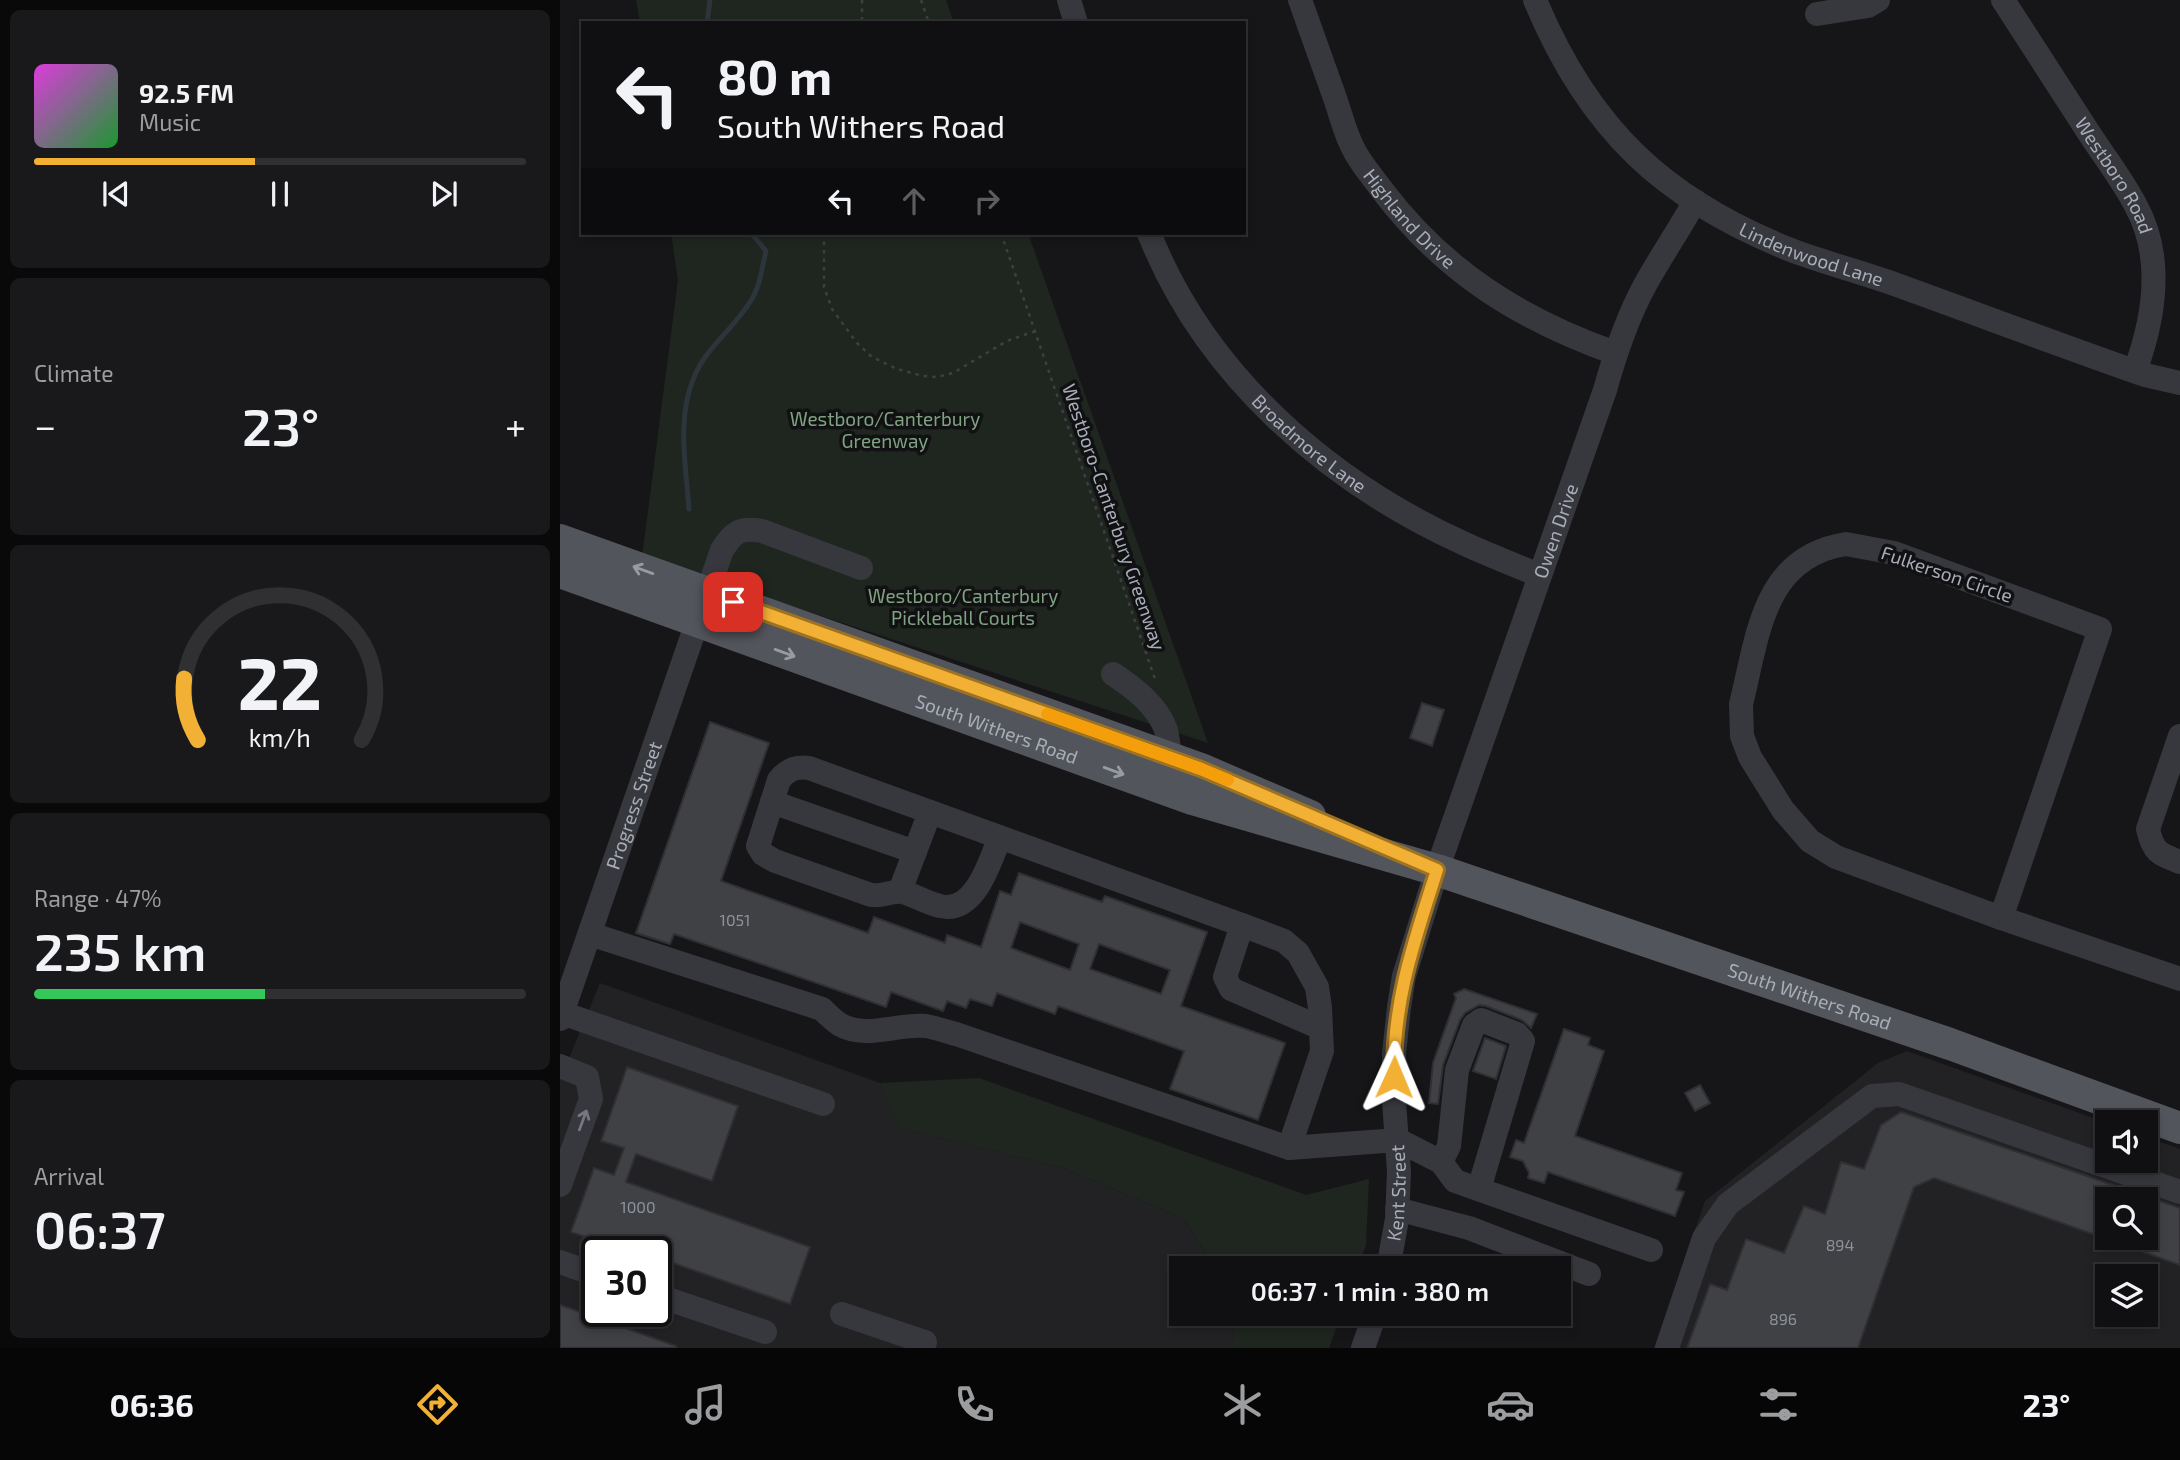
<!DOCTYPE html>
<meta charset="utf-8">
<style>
:root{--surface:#101012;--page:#19191b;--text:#f1f3f6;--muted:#9c9d9f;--line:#303032;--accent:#f2b134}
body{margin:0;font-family:"Exo 2",sans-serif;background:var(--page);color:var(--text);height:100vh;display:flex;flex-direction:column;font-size:26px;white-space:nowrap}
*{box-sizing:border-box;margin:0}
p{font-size:23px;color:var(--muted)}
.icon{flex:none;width:38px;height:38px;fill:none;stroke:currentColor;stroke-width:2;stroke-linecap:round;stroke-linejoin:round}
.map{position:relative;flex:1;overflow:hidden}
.side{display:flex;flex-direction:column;gap:10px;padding:10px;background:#09090a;width:560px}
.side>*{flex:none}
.banner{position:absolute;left:21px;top:21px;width:665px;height:214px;border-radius:0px;box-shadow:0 4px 10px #0003,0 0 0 2px var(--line);background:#101012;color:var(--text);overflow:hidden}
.buttons{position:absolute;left:1535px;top:1110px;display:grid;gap:14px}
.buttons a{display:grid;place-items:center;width:63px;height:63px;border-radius:0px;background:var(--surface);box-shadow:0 4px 10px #0003,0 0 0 2px var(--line);font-size:35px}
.speed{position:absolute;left:21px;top:1236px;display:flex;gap:14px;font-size:35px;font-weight:700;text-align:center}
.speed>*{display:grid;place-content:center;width:91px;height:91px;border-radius:50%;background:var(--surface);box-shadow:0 4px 10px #0003,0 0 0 2px var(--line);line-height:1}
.speed .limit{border:4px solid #111;border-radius:10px;background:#fff;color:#111}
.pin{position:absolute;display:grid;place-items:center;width:60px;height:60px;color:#fff;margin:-30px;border-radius:14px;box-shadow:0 4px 10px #0006}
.me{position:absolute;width:77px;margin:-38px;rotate:1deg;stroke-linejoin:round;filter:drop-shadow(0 0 5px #0008)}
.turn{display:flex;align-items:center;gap:24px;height:147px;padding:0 21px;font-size:32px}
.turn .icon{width:91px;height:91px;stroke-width:2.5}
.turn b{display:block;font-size:49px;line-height:60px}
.lanes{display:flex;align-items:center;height:66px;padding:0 21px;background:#0003;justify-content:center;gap:35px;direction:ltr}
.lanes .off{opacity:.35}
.big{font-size:52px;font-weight:600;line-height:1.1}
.side .widget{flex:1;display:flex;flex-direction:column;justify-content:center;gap:10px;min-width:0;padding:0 24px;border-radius:10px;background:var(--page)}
.side .dial{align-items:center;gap:0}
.dial svg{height:182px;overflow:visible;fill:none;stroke:var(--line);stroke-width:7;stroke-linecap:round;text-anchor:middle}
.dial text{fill:var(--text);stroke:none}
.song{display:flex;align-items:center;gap:21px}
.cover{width:84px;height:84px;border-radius:10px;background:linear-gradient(135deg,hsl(300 70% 55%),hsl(130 70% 35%))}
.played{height:7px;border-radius:4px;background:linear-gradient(90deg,var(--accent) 45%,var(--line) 45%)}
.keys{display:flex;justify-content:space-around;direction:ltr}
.heat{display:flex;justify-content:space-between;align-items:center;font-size:38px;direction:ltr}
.charge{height:10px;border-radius:5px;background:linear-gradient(90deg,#34c759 47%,var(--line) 0)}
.trip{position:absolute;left:609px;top:1256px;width:402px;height:70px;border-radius:0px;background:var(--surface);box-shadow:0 4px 10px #0003,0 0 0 2px var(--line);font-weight:600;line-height:70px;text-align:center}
.tab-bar{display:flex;height:112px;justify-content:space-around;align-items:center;background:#060607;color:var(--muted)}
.tab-bar .icon{width:49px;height:49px}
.tab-bar .current{color:var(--accent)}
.tab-bar b{font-size:32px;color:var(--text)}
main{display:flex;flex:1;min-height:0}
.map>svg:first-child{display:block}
</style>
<main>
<section class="side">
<div class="widget">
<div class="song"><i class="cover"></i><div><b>92.5 FM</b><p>Music</p></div></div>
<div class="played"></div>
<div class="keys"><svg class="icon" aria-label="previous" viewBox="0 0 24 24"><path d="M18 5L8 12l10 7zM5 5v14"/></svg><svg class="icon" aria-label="pause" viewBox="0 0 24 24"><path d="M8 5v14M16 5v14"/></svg><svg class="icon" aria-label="next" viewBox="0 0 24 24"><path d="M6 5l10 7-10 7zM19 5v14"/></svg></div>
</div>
<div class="widget"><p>Climate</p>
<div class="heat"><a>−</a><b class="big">23°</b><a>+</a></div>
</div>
<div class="widget dial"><svg viewBox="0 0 100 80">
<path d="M14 69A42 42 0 1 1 86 69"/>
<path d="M14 69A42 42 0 0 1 8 42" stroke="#f2b134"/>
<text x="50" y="56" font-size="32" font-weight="700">22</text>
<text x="50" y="72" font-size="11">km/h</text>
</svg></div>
<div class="widget"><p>Range · 47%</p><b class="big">235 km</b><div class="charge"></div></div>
<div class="widget"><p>Arrival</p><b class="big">06:37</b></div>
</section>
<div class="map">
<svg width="1620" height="1348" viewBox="0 0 1620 1348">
<rect width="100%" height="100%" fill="#161618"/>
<!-- built -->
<path fill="#222225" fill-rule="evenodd" d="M40,983L320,1083L340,1128L503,1168L623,1218L656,1269H621V1314H674L673,1348H0V1080ZM37,1251H96V1311H37Z
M1347,1051L1547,1123V1160H1586V1137L1620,1149V1348H1094L1145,1201L1318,1063ZM1547,1199H1586V1237H1547ZM1547,1276H1586V1314H1547Z"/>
<!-- green -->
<path fill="#1e261f" d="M76,0H386L394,23H80Z
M111,233H468L648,743L82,557L118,280Z
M419,1078L746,1195L809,1179L806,1245L797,1269H656L623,1218L503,1168L339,1128L320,1083Z
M674,1314H781L769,1348H673Z"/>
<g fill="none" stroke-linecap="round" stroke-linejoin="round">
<!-- stream -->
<path stroke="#2c353c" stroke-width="5" d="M147,23L150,0
M129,509C126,466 116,416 135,375C147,347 174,328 190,302C200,288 202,267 206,251L191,233"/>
</g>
<!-- building -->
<path fill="#404145" stroke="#303034" stroke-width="2" fill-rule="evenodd" d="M862,703L884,710L872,746L850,738Z
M150,722L209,743L161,881L308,933L314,917L385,943L387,935L421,947L440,891L451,895L459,873L542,902L545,896L647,932L621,1006L725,1043L698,1120L610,1089L624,1051L498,1006L495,1014L437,993L432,1006L410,999L406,1008L387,1001L383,1011L331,992L326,1007L114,934L110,944L76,933ZM460,922L519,944L510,970L451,948ZM539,944L610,970L601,994L530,969Z
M904,989L977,1014L971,1028L962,1020L926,1006L919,1005L905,1013L900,1020L883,1065L878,1104L869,1103L873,1063L896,998L894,994Z
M1004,1029L1030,1038L1028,1045L1044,1051L1015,1136L1122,1173L1116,1190L1124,1192L1115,1216L988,1172L984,1183L968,1178L969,1173L963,1161L950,1157L956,1140L964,1143Z
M925,1038L946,1046L936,1079L913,1071Z
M67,1067L178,1106L152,1181L76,1154L66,1182L250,1247L230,1304L96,1257V1251H80L67,1247L66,1251L11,1232L34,1168L54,1175L64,1148L41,1141Z
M1140,1085L1150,1103L1135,1111L1125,1093Z
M1341,1112L1620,1208V1265L1547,1239L1548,1237H1586V1199H1547V1239L1374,1178L1354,1187L1298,1348H1127L1150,1284L1167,1290L1186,1239L1224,1253L1244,1206L1265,1214L1281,1162L1304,1169L1321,1125Z
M0,1305L116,1346V1348H0Z"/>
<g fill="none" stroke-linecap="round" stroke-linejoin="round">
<!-- path -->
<path stroke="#3d3f44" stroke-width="2.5" stroke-dasharray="3.5 5" stroke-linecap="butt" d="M302,0V23
M361,0L369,23
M264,233V287L272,309L297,343L312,357L337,369L363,376L377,377L393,373L447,341L475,331
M441,233L595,679"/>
<!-- minor -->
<g stroke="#37383d" stroke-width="24">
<path d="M509,0L516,23"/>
<path id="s1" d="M740,0C752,34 764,67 776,101C781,116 785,132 792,146C799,162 812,176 822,190C884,272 960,319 1055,353"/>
<path id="s2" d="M975,0C1029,130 1105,201 1236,252C1269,264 1304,273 1337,285C1420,315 1502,346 1585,375L1620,383"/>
<path id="s3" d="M1443,0C1471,43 1499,86 1527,130C1543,155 1562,179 1576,206C1604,257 1594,319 1575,371"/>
<path d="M1257,14L1308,6L1318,0"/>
<path id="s4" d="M589,233C645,375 768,482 905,544C929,555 954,565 979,575"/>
<path d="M1286,544L1334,553L1540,629L1441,918L1276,857L1250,841L1223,810L1190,757L1182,736L1181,704C1198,637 1202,557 1286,544Z"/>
<path d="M553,674C574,688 597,705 606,730C608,739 609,749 610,758"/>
<path d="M1620,736L1588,829C1593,852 1599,854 1620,862"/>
<path d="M212,802L355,852"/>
<path d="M440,837C430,861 415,915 380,906C367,903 356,896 343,892C333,890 323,897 311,895L215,861L203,854L198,846L219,780C227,770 236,766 249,768L682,925"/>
<path d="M340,891L370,812"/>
<path d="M1441,918L1620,979"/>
<path d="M30,934L262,1009C267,1014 273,1020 279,1024C305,1040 338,1023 366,1026C377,1028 388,1032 399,1035L729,1148L838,1140L881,1162L895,1181L1091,1250"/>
<path d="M2,1013L263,1104"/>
<path id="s5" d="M0,1019L162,550C174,532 179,527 202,531L301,568"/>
<path d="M0,1066L27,1077L31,1099L0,1185"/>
<path d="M729,1148L762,1051L760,1008L757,987L738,953L724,941L682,925L665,977L671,989L761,1028"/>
<path d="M881,1162L889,1146L897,1070L914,1025L921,1020L957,1034L963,1041L919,1189"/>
<path d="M837,1209L909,1228L1029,1274"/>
<path d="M0,1262L37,1275"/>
<path id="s6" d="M828,1269L837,1219L839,1172L834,1101V1054L839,1007L844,976L877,870L1045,390C1055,354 1067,318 1085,285C1101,256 1119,230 1135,201"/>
<path d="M96,1295L205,1332"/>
<path d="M282,1314L365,1342L363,1348"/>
<path d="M934,1314L938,1315"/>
<path d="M803,1348L815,1314"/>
<path d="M1107,1348L1144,1238L1168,1204L1312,1096L1339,1094L1620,1192"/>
</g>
<!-- major -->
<g stroke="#53555c" stroke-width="32">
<path d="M0,540L641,769L750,816"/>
<path id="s7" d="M0,572L632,799L877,870L1390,1044L1620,1128"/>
</g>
</g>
<!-- one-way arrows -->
<defs><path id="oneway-shaft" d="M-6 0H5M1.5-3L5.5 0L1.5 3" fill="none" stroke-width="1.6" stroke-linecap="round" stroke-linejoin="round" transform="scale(1.75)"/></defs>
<g stroke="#979ba6">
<use href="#oneway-shaft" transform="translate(83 570) rotate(-160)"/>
<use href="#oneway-shaft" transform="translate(225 653) rotate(20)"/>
<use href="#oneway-shaft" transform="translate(554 771) rotate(20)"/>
</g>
<use stroke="#757881" href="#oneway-shaft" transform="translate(23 1120) rotate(-70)"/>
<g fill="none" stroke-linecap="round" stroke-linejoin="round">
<!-- route casing -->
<g stroke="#9d7322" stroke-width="18">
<path id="route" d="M173,602L641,769L877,870C854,942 833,1000 834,1077"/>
</g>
<!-- route -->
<use href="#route" stroke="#f2b134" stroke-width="12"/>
<!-- slow -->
<path stroke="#f59e0b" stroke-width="12" d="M487,714L641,769L668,780"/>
</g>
<g text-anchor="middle" stroke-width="7" stroke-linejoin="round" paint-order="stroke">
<!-- number labels -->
<g font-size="16" fill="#8e929b">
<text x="175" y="926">1051</text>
<text x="78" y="1213">1000</text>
<text x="1280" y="1251">894</text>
<text x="1223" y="1325">896</text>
</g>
<!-- street labels -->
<g font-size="19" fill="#a8adb8" stroke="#111113">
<text dy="7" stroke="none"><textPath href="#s3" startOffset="208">Westboro Road</textPath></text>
<text dy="7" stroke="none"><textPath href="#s1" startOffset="248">Highland Drive</textPath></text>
<text dy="7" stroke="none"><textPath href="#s2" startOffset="390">Lindenwood Lane</textPath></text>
<text dy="7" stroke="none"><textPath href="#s4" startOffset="268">Broadmore Lane</textPath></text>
<text transform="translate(554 517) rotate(71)" y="7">Westboro-Canterbury Greenway</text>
<text dy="7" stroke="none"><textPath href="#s6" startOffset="765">Owen Drive</textPath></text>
<text transform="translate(1387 574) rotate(19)" y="7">Fulkerson Circle</text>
<text dy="7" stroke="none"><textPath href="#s7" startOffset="464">South Withers Road</textPath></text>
<text dy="7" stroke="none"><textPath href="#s5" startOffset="226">Progress Street</textPath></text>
<text dy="7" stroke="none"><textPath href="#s7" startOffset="1320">South Withers Road</textPath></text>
<text dy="7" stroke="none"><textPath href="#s6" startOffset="77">Kent Street</textPath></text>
</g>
<!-- park labels -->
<g font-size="19" fill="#7fa381" stroke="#111113">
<text x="325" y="426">Westboro/Canterbury<tspan x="325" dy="22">Greenway</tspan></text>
<text x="403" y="603">Westboro/Canterbury<tspan x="403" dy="22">Pickleball Courts</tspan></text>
</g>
</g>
</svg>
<div class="buttons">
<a><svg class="icon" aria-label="sound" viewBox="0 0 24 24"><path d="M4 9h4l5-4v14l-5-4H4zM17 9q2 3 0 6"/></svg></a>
<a><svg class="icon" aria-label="search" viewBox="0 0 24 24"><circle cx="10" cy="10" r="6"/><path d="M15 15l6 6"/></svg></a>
<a><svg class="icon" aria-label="layers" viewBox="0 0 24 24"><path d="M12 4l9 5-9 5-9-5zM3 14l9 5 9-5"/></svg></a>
</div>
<div class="speed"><div class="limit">30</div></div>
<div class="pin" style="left:173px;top:602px;background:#d93025"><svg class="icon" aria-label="arrive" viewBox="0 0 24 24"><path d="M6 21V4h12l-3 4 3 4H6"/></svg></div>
<svg class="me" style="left:834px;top:1077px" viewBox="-20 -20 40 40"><path d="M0-17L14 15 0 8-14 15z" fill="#f2b134" stroke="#fff" stroke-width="4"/></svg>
<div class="trip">06:37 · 1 min · 380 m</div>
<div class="banner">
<div class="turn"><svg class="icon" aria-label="left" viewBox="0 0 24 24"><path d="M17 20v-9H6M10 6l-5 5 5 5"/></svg><div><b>80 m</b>South Withers Road</div></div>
<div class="lanes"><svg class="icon" aria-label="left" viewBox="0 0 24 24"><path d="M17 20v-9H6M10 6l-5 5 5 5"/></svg><svg class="icon off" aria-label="ahead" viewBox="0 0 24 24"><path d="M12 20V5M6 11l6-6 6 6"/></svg><svg class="icon off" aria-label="right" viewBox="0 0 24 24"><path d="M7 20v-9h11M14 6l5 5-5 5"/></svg></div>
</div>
</div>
</main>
<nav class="tab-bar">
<b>06:36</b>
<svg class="icon current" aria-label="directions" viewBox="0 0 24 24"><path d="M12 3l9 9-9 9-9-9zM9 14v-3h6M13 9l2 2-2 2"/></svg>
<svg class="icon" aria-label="music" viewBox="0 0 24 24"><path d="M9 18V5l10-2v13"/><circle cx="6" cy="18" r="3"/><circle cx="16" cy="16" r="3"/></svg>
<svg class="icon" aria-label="phone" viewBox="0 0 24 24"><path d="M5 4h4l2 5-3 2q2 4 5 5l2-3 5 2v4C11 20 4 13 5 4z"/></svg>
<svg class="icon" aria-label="climate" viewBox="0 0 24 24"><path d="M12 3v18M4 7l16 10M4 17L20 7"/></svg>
<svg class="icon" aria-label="car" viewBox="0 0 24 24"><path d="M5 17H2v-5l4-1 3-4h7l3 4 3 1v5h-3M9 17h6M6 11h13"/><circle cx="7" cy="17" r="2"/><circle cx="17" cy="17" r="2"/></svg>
<svg class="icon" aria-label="filters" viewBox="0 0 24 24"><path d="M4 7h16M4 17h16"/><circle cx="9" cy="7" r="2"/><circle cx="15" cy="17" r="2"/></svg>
<b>23°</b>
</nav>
